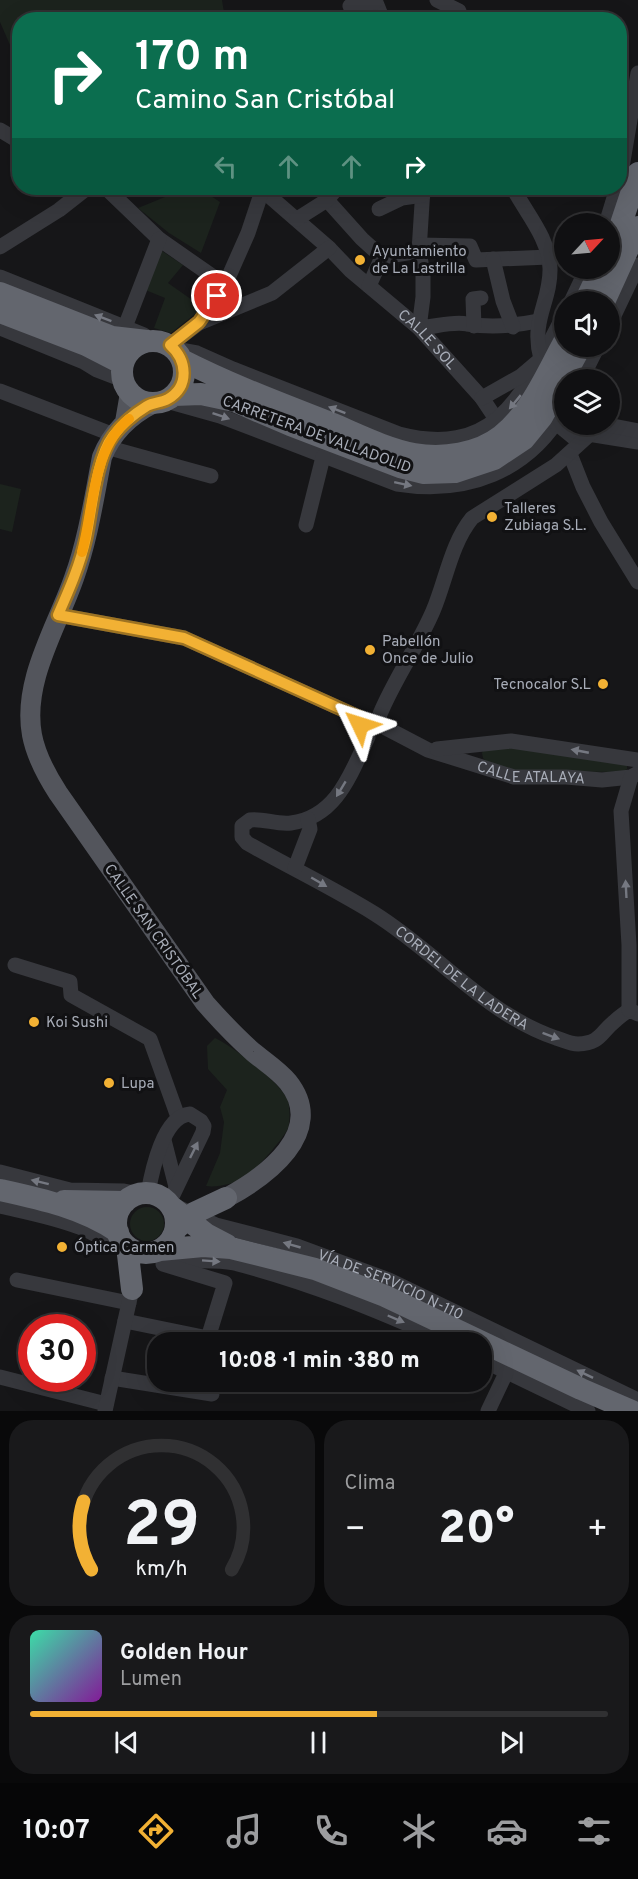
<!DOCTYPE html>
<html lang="es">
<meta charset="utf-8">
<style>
:root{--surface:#101012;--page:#19191b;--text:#f1f3f6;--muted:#9c9d9f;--line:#303032;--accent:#f2b134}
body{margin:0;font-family:Overpass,sans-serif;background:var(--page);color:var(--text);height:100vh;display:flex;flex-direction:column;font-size:22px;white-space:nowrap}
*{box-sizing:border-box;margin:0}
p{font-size:20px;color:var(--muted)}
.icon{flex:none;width:33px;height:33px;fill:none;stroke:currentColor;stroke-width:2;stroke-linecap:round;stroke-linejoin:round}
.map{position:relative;height:1411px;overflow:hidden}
.drawer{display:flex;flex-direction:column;gap:9px;padding:9px;background:#09090a;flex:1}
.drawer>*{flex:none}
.hud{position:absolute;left:12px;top:12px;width:615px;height:183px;border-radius:24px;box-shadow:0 6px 24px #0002,0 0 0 2px var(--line);background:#0b6e4f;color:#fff;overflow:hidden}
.needle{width:39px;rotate:64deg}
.tools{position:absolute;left:554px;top:213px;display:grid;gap:12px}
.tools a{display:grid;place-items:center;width:66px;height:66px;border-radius:50%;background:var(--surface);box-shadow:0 6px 24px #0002,0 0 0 2px var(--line);font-size:30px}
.speed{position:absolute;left:18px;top:1314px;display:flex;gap:12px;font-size:30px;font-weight:700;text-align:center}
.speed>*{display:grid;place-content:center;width:78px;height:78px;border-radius:50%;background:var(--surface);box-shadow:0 6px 24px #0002,0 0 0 2px var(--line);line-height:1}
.speed .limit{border:9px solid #d22;background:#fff;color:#111}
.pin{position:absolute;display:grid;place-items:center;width:51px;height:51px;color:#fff;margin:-26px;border:3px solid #fff;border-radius:50%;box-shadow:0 2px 6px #0007}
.me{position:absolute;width:66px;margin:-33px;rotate:311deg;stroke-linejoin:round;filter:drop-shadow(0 0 4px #0008)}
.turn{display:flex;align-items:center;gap:21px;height:126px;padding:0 24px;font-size:27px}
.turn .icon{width:78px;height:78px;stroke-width:2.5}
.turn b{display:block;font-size:42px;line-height:51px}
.lanes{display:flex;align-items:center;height:57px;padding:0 24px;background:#0003;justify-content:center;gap:30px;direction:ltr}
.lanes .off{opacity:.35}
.big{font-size:45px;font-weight:800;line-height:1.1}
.drawer .card{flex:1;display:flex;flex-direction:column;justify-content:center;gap:9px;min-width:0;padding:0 21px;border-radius:24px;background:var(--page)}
.drawer .dial{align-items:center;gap:0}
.dial svg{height:156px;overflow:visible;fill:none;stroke:var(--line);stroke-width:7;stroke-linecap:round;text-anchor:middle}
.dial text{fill:var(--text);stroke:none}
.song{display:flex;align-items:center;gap:18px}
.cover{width:72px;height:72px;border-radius:9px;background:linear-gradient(135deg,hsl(160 70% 55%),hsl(290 70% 35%))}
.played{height:6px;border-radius:3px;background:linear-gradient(90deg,var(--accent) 60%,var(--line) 60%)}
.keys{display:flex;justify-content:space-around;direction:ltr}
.heat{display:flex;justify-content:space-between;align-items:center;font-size:33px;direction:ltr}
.drawer .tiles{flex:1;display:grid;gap:9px;grid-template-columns:1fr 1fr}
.card:last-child{grid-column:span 2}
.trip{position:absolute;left:147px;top:1332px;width:345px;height:60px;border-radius:24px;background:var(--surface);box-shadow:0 6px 24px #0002,0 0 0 2px var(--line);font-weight:800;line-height:60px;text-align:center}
.menu{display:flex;height:96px;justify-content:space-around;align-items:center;background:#060607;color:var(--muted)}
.menu .icon{width:42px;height:42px}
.menu .active{color:var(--accent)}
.menu b{font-size:27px;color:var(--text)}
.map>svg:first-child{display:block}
</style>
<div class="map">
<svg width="638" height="1411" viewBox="0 0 638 1411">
<rect width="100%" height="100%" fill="#161618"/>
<!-- green -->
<path fill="#1c231d" d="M0,0H222L225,19H202L199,11L178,19L79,20L78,17L71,19L20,20L19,41L10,45L0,22Z
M187,188H199L220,202L201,253L169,233L138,208Z
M162,251L183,265L168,283L195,302L194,304L200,310L171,333L154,328L165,298L143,289Z
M0,484L21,489L12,532L0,529Z
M512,745L627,765V769L622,772L514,771L487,762L483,758L482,753L484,749Z
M215,1038C232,1046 282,1083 288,1101C290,1106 290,1123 288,1128C285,1137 254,1172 246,1177C236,1183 217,1188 206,1186L220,1153L224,1122L220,1107L227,1090L208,1069L207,1046Z
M130 1224a17 17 0 1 1 34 0a17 17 0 1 1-34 0Z"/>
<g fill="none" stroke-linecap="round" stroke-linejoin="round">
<!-- minor -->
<g stroke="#37383d" stroke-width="15">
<path d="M375,0L383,20"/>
<path d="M437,0L459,11"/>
<path d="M350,6L375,2"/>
<path d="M0,130L20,142"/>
<path d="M620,179L638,73"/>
<path d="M106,188L159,239L225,285"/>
<path id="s1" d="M260,188L329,248L351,271L419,328L482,398L496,419"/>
<path d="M423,188L419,251L423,274V297L419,328C434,327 453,321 467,324C492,328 514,326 538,321"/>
<path d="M327,200L362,239L382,257L419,251"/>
<path d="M379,209L402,198L423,195"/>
<path d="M297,219L327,200L337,188"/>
<path d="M606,224L617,188"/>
<path d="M419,245L470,246L476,260L549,257"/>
<path d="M0,247L59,210L87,188"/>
<path d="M493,259L503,301L513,327"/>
<path d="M0,277L144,335"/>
<path d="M369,286L382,257"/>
<path d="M571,302L587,268"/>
<path d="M199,323L272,293L329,248"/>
<path d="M474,326L473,299L481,298"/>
<path d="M609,326L638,265"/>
<path d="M125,327L159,239"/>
<path d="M0,328L84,362L97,370L123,380"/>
<path d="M170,345L199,323L225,285L248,233L263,188"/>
<path d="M175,349L197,353L233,369L399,434C500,460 525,388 564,315"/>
<path d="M581,380L598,346"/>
<path d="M0,391L114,435"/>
<path d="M482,398L521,376L541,359C530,320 551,302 550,268C549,238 526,213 513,188"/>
<path d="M170,402L220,416L397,484C467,495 528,472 564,410"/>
<path d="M556,423L579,442"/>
<path d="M588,434L638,442"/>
<path d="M106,447L211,476"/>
<path d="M570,454L583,487L601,522L638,582"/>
<path d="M306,525L323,457"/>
<path d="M58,615L184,638L361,718"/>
<path d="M380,714C395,678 418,646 433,611C446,580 451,544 472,518L556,465L599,426L608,425L638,431"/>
<path id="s2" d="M386,728L428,750L514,777H566L602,780L631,777L638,773"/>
<path id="s3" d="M368,737C351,773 337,817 291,823C277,825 263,818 250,820L242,826V837L247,843C289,867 333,888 375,914C436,952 487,1015 556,1038C563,1040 570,1044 578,1044C601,1043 600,1033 615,1021C619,1017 625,1013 629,1010L638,1014"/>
<path d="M437,749L511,741L638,760"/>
<path d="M295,868L310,829L308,819"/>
<path d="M15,965L70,982L71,995L150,1039L178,1117"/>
<path d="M629,1010V945L621,811L631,777"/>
<path d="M164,1140L176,1187"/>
<path d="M0,1172L70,1190L124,1191L140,1194"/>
<path id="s4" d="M148,1193C152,1171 163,1116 190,1114L201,1121L204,1126L203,1132L169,1203L216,1225L297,1246L389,1280L638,1400"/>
<path d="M0,1206C26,1212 53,1217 79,1227C96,1233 108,1245 127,1246"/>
<path d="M162,1257C185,1264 211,1258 234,1263C309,1282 379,1311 448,1342"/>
<path d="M17,1280L129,1303"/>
<path d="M125,1321L208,1338L225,1283L163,1264"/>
<path d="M482,1360L588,1411"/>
<path d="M0,1377L106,1404"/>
<path d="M112,1378L212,1394"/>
<path d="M105,1411L132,1289"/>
<path d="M488,1411L506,1373"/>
</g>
<!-- major -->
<path stroke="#53555c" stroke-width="20" d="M154,403C130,415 112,432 102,457C94,498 88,539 74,578C57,627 22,681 32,735C36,756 47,776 58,793L205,1003C220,1020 236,1037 253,1052C265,1062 278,1070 288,1082C328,1132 265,1177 226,1198
M125,422L130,393"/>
<!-- highway -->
<path stroke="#63666e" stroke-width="22" d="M609,253L617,236L638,173
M0,293L112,337L147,341
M585,302L601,268
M604,302L638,227
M0,312L86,345L123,364
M122 372a31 31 0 1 1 62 0a31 31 0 1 1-62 0Z
M182,360C231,385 282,404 333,424C359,435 387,449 414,454C443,459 478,454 501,436C531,412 546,375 564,342
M174,395L201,394L234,401L290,425L400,467L424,473L455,472L494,459L524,439L542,417L581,346
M0,1190C41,1199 83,1208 118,1232
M116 1223a30 30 0 1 1 60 0a30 30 0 1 1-60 0Z
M64,1201L125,1202
M173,1208L206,1234L227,1245
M177,1228L194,1213L226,1198
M127,1246L132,1289
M160,1250L203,1246L231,1248L315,1269L385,1296L581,1389L632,1411"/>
</g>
<!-- one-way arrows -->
<defs><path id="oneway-solid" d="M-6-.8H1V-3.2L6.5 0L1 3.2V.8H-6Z" transform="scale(1.5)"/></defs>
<g fill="#757881">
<use href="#oneway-solid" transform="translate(103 318) rotate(-159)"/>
<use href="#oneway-solid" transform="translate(515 402) rotate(130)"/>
<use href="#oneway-solid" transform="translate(337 410) rotate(-159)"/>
<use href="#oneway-solid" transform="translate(221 416) rotate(19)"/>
<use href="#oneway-solid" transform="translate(403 484) rotate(12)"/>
<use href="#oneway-solid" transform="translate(580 751) rotate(-169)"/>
<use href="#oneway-solid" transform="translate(341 789) rotate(121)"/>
<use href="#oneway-solid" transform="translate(319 882) rotate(30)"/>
<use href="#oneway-solid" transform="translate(626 889) rotate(-93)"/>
<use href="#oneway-solid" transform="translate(551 1036) rotate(20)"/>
<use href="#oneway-solid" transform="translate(194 1150) rotate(-64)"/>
<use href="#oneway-solid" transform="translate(40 1182) rotate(-166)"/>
<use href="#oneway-solid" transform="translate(292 1245) rotate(-164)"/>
<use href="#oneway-solid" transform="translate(211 1261) rotate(4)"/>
<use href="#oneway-solid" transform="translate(396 1319) rotate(23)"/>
<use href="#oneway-solid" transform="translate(585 1374) rotate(-154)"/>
</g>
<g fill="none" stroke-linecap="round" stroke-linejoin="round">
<!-- route casing -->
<g stroke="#9d7322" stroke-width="15">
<path id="route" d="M217,296L199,322L170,345C187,360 190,386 168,399C161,403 154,402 147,406C134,414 122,424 113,436C96,458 92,510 86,538C80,565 69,590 58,615L184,638L361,718L360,725"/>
</g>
<!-- route -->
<use href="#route" stroke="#f2b134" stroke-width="10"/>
<!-- slow -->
<path stroke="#f59e0b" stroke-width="10" d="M82,552C94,509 92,448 129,419"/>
</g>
<!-- markers -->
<g fill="#f2b134" stroke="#111113" stroke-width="2">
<circle cx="360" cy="260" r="6"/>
<circle cx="492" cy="517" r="6"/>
<circle cx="370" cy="650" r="6"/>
<circle cx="603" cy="684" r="6"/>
<circle cx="34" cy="1022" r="6"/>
<circle cx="109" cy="1083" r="6"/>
<circle cx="62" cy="1247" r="6"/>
</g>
<g text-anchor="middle" stroke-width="6" stroke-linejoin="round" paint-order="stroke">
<!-- poi labels -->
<g font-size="15" fill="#a8adb8" stroke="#111113" text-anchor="start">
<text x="372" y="256">Ayuntamiento<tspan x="372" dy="17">de La Lastrilla</tspan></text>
<text x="504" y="513">Talleres<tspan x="504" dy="17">Zubiaga S.L.</tspan></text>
<text x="382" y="646">Pabellón<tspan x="382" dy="17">Once de Julio</tspan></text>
<text x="591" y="689" text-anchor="end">Tecnocalor S.L</text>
<text x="46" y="1027">Koi Sushi</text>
<text x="121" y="1088">Lupa</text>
<text x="74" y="1252">Óptica Carmen</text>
</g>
<!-- street labels -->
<g font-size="15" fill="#a8adb8" stroke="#111113">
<text dy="5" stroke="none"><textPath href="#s1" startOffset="226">CALLE SOL</textPath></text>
<text transform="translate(317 434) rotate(20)" y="5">CARRETERA DE VALLADOLID</text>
<text dy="5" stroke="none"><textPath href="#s2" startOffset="154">CALLE ATALAYA</textPath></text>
<text transform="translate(154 931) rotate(55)" y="5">CALLE SAN CRISTÓBAL</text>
<text dy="5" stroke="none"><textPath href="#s3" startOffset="446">CORDEL DE LA LADERA</textPath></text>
<text dy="5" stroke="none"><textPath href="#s4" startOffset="435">VÍA DE SERVICIO N-110</textPath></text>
</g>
</g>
</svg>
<div class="tools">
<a><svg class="needle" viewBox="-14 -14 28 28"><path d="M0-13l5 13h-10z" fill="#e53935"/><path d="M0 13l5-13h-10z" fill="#9c9d9f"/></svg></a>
<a><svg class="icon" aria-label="sound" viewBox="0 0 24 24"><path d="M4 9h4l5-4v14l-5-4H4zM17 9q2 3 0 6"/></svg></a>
<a><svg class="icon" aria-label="layers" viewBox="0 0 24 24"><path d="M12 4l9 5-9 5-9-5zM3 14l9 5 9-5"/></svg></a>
</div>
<div class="speed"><div class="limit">30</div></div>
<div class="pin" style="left:217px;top:296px;background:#d93025"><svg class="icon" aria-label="arrive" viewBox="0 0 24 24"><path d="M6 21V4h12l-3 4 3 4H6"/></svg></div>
<svg class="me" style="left:360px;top:725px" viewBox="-20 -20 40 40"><path d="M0-17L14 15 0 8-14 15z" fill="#f2b134" stroke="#fff" stroke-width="4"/></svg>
<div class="trip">10:08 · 1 min · 380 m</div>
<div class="hud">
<div class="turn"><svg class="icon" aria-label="right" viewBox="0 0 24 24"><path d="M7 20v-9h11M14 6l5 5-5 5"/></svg><div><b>170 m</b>Camino San Cristóbal</div></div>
<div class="lanes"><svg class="icon off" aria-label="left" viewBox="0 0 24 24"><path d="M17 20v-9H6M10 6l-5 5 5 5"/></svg><svg class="icon off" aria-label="ahead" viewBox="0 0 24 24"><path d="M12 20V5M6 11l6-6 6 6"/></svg><svg class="icon off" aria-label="ahead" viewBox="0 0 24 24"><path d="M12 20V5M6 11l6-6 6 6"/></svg><svg class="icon" aria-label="right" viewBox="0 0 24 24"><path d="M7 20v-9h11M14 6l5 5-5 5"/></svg></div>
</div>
</div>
<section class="drawer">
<div class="tiles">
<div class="card dial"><svg viewBox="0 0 100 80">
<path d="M14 69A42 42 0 1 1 86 69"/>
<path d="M14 69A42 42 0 0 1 10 34" stroke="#f2b134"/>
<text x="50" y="56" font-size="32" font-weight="700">29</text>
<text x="50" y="72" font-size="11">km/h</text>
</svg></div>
<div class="card"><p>Clima</p>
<div class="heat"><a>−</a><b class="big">20°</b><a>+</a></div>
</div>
<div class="card">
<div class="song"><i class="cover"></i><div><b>Golden Hour</b><p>Lumen</p></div></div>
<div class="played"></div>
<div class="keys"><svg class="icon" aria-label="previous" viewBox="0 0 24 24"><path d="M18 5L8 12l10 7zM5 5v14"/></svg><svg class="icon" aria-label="pause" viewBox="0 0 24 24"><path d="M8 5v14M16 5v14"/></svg><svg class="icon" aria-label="next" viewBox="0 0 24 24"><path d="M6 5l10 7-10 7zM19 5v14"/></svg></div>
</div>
</div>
</section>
<nav class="menu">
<b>10:07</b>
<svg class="icon active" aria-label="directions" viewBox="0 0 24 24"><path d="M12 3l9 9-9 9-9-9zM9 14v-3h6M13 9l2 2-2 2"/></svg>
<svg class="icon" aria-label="music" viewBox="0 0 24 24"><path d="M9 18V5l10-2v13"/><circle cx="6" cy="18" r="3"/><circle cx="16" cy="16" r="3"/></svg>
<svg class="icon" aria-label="phone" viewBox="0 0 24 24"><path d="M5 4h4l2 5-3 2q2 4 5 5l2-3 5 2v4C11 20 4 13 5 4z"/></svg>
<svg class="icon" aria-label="climate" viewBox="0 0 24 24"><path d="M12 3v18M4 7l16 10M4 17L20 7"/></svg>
<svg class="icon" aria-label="car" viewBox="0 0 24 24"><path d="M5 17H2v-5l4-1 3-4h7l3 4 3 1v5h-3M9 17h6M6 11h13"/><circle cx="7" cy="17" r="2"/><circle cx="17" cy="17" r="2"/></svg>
<svg class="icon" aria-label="filters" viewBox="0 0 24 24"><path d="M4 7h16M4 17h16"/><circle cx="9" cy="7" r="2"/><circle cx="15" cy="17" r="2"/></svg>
</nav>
